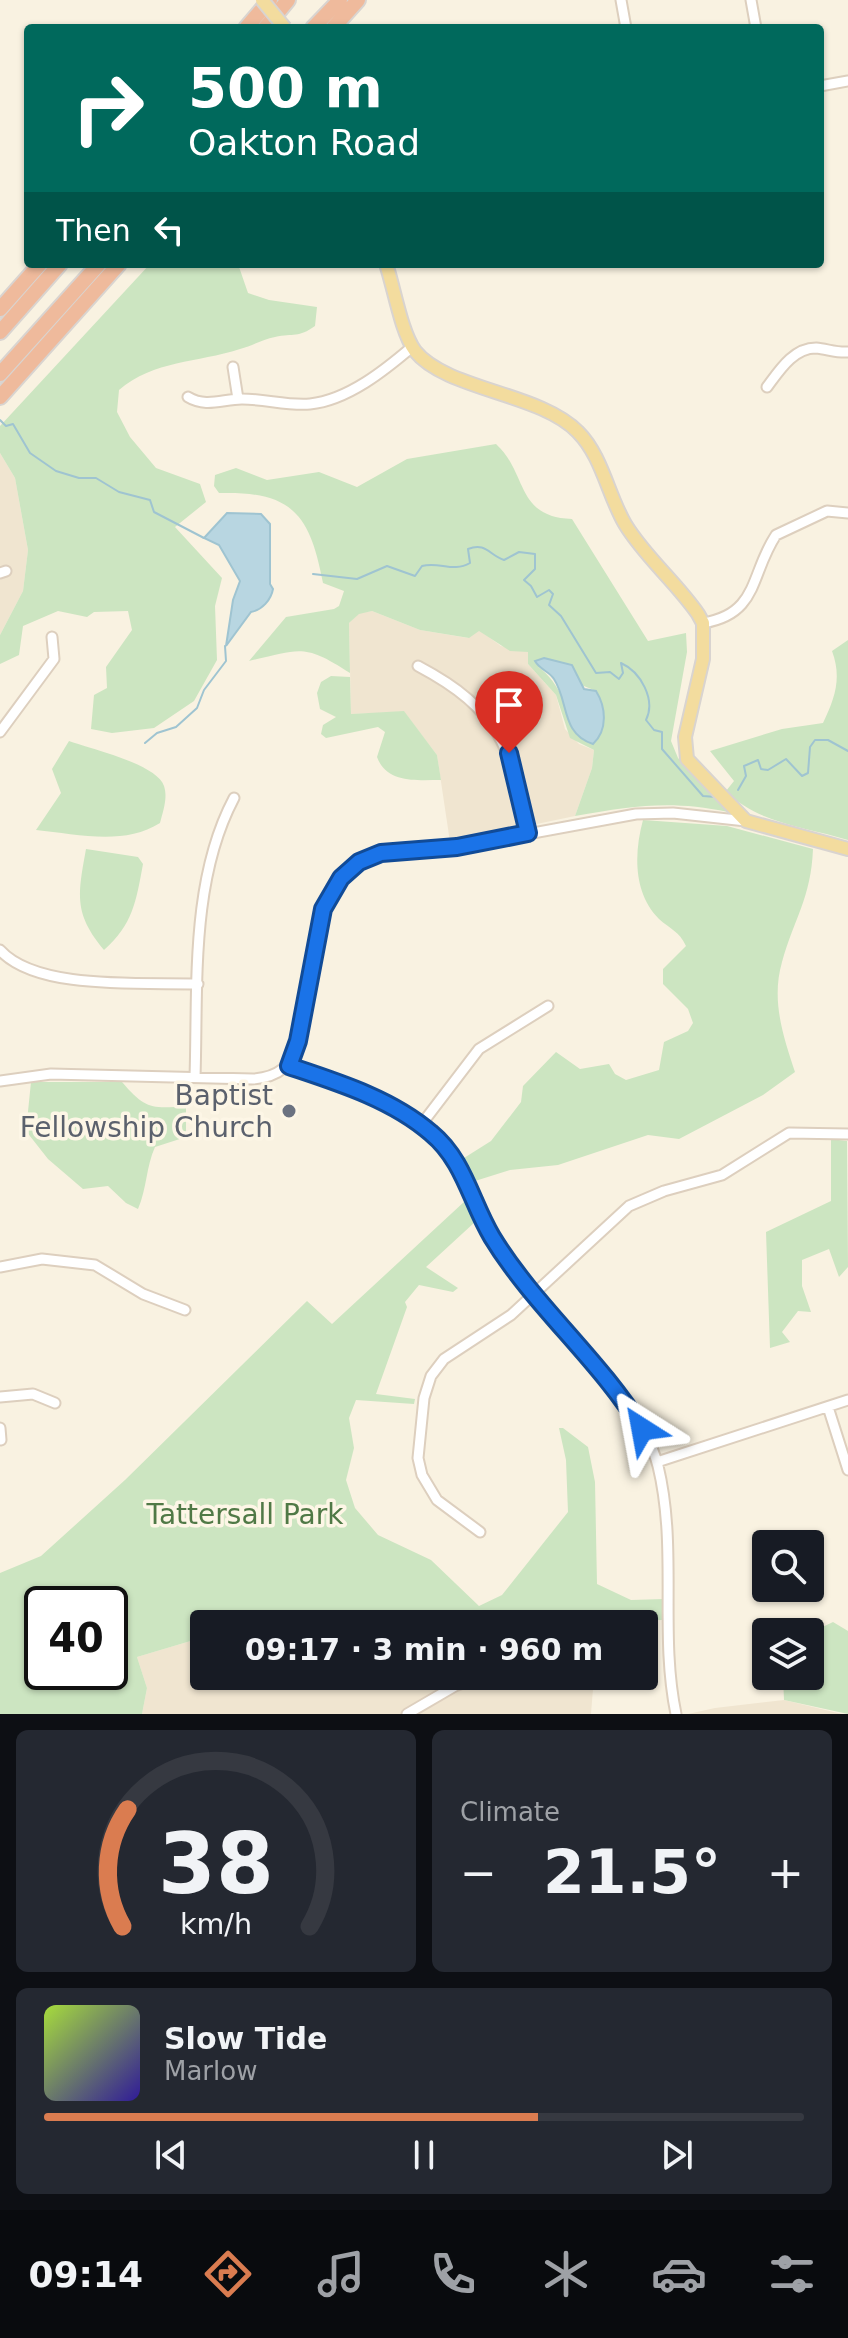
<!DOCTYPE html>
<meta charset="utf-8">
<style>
:root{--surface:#171b24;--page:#242831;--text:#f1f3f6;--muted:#9ea1a6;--line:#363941;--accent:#da7c50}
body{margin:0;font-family:"DejaVu Sans",sans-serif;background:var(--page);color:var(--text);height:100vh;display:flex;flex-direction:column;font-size:30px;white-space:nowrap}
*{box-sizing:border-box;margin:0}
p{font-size:26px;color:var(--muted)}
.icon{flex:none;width:44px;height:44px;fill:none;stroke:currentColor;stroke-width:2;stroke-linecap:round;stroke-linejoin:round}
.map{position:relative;height:1714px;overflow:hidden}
.drawer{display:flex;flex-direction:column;gap:16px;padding:16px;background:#0d0f14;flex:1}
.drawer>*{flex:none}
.hud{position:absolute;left:24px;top:24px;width:800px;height:244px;border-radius:8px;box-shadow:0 2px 6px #0004;background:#00695c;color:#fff;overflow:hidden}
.controls{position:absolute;left:752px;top:1530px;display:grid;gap:16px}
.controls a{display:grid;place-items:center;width:72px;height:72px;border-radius:8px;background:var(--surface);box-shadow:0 2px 6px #0004;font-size:40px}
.speed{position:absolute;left:24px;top:1586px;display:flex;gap:16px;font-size:40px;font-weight:700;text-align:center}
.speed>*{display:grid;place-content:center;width:104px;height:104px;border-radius:50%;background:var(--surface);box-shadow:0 2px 6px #0004;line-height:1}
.speed .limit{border:4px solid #111;border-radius:12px;background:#fff;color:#111}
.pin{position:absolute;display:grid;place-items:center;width:68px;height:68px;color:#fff;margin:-82px -34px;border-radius:50% 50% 50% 0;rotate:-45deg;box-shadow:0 0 8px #0007}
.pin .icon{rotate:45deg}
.me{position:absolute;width:88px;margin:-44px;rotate:326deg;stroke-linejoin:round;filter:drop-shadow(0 0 6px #0008)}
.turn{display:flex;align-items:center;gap:28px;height:168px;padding:0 32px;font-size:36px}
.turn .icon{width:104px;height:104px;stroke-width:2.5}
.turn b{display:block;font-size:56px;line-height:68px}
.then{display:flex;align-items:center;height:76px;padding:0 32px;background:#0003;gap:16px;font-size:30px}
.big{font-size:60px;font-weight:800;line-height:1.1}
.drawer .tile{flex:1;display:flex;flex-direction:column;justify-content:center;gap:12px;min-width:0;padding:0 28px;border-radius:12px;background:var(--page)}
.drawer .dial{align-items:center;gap:0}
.dial svg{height:208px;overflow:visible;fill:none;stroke:var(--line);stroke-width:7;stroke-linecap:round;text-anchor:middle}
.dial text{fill:var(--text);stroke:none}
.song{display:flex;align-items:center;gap:24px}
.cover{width:96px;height:96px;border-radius:12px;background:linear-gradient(135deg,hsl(80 70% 55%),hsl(250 70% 35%))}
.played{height:8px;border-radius:4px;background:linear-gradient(90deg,var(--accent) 65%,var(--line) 65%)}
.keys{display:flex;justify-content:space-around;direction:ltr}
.heat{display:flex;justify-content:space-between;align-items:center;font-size:44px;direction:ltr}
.drawer .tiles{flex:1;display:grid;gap:16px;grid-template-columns:1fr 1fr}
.tile:last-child{grid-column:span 2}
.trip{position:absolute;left:190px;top:1610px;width:468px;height:80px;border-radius:8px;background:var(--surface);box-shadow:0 2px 6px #0004;font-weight:800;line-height:80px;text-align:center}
.tab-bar{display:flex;height:128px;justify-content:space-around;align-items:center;background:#090b0e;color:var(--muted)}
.tab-bar .icon{width:56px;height:56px}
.tab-bar .active{color:var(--accent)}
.tab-bar b{font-size:36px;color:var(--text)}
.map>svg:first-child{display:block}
</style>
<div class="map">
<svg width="848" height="1714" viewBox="0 0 848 1714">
<rect width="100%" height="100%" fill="#f9f2e1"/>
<!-- residential -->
<path fill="#f0e5d0" d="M0,453L15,478L28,550L23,591L0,635Z
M372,611L420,630L468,638L479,630L501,646L529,652L528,664L556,695L565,729L579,744L594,750L592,768L575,816L450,842L437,755L404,712L351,714L349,623L359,613Z
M204,1637V1676H594L591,1714H142L147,1688L137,1657Z
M784,1700L842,1714H688L715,1708Z"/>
<!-- green -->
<path fill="#cce5c1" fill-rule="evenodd" d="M150,264H238L248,293L269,300L317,307L315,326C298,338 294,333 275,337C263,339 252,346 240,349C197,363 154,360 119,390L117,412L130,437L156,468L200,484L206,502L175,527L222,578L215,606L217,660L194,701L154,728L112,733L91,729L94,695L107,688L106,667L132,630L128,611L94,612L87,617L58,611L23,626L19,655L0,664V635L23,591L28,550L15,478L0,453V426Z
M496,444C528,473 515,517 572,519L648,641L686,633L687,652L671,741L678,758L728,812C670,800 634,806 575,816L592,768L594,750L570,738L556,695L528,664V652L510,651L479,631L469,638L420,630L372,611L359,614L349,623L350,673C304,643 301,649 249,661L286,617L334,609L339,606L344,591L323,583C310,515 293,491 219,493L214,486L215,475L236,468L267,480L319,472L357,487L407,459ZM538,667L596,691C608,708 605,728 593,744L583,740C570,717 560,681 538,667Z
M848,640V840C806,827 758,824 726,791L734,781L710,751L782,729L823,723C835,698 842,678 832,651Z
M331,676L350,677L351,714L404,711L437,755L441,780C418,780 387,784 377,757L385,732L378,727L326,738L321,734L323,725L336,717L320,709L317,693L321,682Z
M69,741C91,749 157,764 164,786C168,798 163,811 160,823C124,846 77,834 36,830L61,793L52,769Z
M643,820L727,826L813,849C811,898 794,919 782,962C771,1000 783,1036 795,1072L763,1095L679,1139L648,1135L558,1165L510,1170L475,1181L464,1158L491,1141L521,1102L523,1086L556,1052L580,1069L609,1064L615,1074L626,1080L659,1070L664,1042L688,1031L693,1023L688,1009L663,984V969L686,946C679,931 670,929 659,919C633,893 634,853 643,820Z
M86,849L138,857L143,864C136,902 133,924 104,950C73,913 78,894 86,849Z
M31,1082H122C145,1109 152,1109 186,1106V1137L155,1147C146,1167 147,1188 138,1209L126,1203L108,1186L83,1189L48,1159L26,1131Z
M831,1139L847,1141L848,1267L839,1277L829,1249L802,1260V1286L811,1312L798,1311L782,1332L790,1342L770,1348L766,1232L831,1201Z
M465,1201L475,1222L426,1267L458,1288L453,1292L419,1285L405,1302L407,1307L376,1394L415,1399L414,1404L356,1400L349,1418L354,1448L346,1480L355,1508L378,1535L431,1560L479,1606L502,1595L568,1512L566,1460L559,1428H563L588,1447L595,1482L597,1584L631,1600L664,1599L665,1620L341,1624L265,1619L248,1624H204V1637L137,1657L147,1688L142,1714H0V1573L41,1556L125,1480L307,1301L332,1324ZM42,1604H110V1672H42Z
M833,1622L848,1631V1714L784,1700L783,1676H810V1633Z"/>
<!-- water -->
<path fill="#b8d6e1" stroke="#9fc4d1" stroke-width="2" d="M227,513L261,514L270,524V584L273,589C271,600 262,610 251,612L226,646L233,600L240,581L219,545L204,538Z
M544,658L572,665L584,689L596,691C606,707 608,730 593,744C561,734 569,702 554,679C549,671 540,670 535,661Z"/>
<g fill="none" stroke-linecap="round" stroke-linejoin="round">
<!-- stream -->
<path stroke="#9fc4d1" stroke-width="2" d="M0,420L6,426L13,424L30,453L56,471L79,478H96L119,492L150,500L154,512L204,538
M313,574L357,579L387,566L415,576L422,566C439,561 453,573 470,563L468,549C486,542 489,555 504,560L519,552L535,554V569L524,580L531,586L537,597L549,590L553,594L549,605L561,616L596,673L610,672L619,679L623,673L621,663C641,672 656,700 646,720L654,730L662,732V749L703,796L716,797
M145,743L157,733L176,727L197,708L204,690L226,661L225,646
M738,790L746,776L744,766L758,760L761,769L768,770L786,759L802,776L808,773L810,747L815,740H828L848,751"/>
<!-- minor casing -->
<g stroke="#ddcfbe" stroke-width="13">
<path id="minor" d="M621,0L626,28
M751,0L756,28
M820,86L848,81
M233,367L238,399
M767,387C779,371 793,348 816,348C827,349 837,353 848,352
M188,397C206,408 223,399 242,399C265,399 288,406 310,404C348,400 385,370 412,347
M0,573L6,571
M703,623C759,614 750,574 776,535L827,511L848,513
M418,666C501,710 510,747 528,833
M0,732L54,659L52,637
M0,950C37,991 144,982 198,984
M289,1066C337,1081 391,1099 431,1132C463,1159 471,1201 492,1236C536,1311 636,1382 658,1466C678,1548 659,1633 676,1714
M195,1077C198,986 190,881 234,798
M0,1081L51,1074L253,1079C279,1077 292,1066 298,1041L326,899L341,878L370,856L397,850L457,847L636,814L673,813L746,821
M421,1125L479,1049L548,1006
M0,1267L42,1259L95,1265L143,1294L185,1310
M0,1397L33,1394L55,1403
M828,1407L848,1470
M0,1428L1,1440
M657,1462L848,1400
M480,1532L437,1500L422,1475L418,1458L424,1398L431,1376L444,1359L511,1315L629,1206L664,1191L722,1175L789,1133L848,1134
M407,1714L455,1686L483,1676"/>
</g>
<!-- major casing -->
<g stroke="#d9d4d0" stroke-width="16">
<path id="major" d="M386,264C394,287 401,332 415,351C446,390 541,393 578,432C602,456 608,495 625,524C645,557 676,582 698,614L703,623V659L685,737L687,759L746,821L848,849"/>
</g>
<!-- highway casing -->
<g stroke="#d9d4d0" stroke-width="18">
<path id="highway" d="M246,28L270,0
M265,28L288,0
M313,28L340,0
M333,28L358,0
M0,309L40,264
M0,332L60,264
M0,374L99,264
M0,397L119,264"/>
</g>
<!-- minor -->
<use href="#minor" stroke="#fff" stroke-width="9"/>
<!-- major -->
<use href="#major" stroke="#f3dc9e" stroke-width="12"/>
<!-- highway -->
<use href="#highway" stroke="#efba9c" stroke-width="14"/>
<!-- major-bridge casing -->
<g stroke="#d9d4d0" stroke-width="16" stroke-linecap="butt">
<path id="major-bridge" d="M262,0L285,28"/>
</g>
<!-- major-bridge -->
<use href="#major-bridge" stroke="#f3dc9e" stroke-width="12"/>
</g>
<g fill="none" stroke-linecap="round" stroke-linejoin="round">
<!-- route casing -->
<g stroke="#114b97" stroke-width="20">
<path id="route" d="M509,753L528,833L457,847L381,853L359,862L341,878L323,909L298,1041L289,1066C337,1082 392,1099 431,1133C464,1160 471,1202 492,1237C534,1306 600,1360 642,1429"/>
</g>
<!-- route -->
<use href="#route" stroke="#1a73e8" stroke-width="14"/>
</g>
<!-- markers -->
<circle fill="#6b7280" stroke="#fdf6e6" stroke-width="3" cx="289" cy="1111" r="8"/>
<g text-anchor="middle" stroke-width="7" stroke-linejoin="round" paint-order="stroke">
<!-- worship labels -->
<g font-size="28" fill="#5b616d" stroke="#fdf6e6" text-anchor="end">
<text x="273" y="1105">Baptist<tspan x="273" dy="32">Fellowship Church</tspan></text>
</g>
<!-- park labels -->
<g font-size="28" fill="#507946" stroke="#fdf6e6">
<text x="245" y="1524">Tattersall Park</text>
</g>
</g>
</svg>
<div class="controls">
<a><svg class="icon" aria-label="search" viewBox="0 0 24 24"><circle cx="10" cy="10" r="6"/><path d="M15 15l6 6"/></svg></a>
<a><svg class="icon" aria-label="layers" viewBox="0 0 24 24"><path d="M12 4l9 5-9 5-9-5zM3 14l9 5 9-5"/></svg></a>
</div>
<div class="speed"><div class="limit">40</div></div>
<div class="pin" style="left:509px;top:753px;background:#d93025"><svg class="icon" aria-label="arrive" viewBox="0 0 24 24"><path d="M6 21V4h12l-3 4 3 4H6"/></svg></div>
<svg class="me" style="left:642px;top:1429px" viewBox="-20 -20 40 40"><path d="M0-17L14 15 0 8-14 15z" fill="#1a73e8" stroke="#fff" stroke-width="4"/></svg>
<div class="trip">09:17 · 3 min · 960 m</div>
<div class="hud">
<div class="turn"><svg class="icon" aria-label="right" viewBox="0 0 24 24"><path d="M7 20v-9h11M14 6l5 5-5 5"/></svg><div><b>500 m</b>Oakton Road</div></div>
<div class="then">Then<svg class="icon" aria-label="left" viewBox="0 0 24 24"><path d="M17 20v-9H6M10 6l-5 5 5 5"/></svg></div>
</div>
</div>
<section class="drawer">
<div class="tiles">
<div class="tile dial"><svg viewBox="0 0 100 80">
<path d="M14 69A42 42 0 1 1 86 69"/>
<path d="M14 69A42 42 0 0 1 16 24" stroke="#da7c50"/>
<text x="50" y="56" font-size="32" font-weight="700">38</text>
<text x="50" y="72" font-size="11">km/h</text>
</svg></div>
<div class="tile"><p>Climate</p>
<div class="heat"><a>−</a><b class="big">21.5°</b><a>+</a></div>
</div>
<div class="tile">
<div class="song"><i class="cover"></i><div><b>Slow Tide</b><p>Marlow</p></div></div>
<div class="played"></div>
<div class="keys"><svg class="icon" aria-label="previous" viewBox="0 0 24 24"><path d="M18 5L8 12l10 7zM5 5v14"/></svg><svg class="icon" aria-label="pause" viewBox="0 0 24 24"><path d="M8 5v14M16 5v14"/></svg><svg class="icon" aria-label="next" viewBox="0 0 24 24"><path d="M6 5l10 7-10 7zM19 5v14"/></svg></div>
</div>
</div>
</section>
<nav class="tab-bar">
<b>09:14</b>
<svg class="icon active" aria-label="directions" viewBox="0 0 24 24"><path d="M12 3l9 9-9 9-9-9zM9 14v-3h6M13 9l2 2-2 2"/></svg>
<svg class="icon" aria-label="music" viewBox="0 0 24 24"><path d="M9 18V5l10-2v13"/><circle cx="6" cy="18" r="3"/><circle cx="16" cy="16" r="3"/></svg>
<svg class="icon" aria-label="phone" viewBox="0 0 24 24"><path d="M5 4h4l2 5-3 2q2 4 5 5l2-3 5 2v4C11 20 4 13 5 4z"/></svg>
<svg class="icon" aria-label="climate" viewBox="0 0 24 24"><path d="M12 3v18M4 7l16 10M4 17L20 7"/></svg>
<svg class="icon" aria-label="car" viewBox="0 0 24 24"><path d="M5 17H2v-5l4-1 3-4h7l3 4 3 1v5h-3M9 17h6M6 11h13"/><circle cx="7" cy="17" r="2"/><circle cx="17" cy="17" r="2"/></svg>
<svg class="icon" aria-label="filters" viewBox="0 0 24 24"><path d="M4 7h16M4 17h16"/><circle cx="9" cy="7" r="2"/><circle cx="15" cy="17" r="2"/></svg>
</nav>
